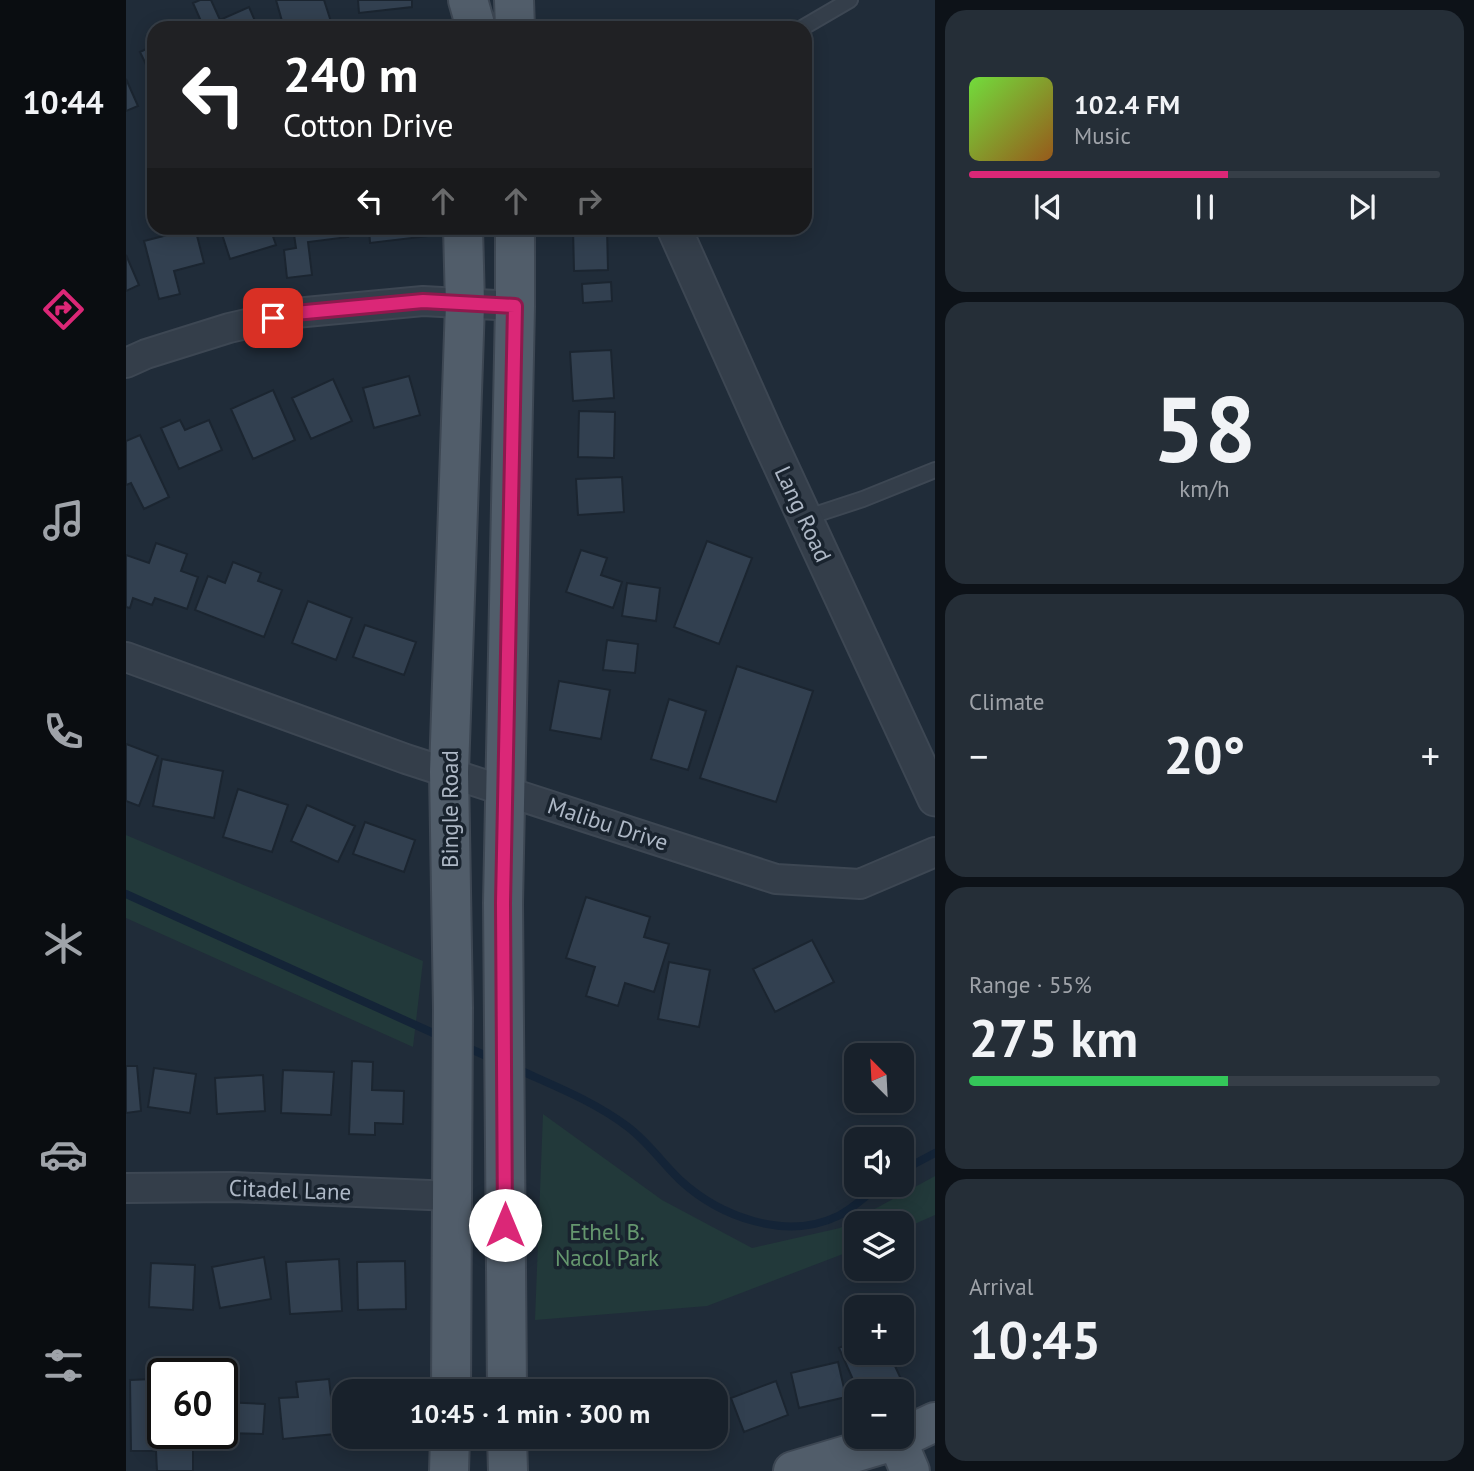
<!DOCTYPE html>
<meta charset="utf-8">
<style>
:root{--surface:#18212b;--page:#252e37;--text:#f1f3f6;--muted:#9fa3a9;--line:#363e47;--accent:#db2777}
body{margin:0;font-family:"PT Sans",sans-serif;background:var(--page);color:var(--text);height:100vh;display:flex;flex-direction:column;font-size:26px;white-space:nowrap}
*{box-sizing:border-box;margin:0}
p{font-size:23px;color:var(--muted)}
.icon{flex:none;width:38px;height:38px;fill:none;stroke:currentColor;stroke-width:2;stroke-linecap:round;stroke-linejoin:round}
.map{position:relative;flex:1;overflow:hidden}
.panel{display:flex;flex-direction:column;gap:10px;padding:10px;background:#0d1218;width:539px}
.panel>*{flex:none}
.top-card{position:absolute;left:21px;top:21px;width:665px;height:214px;border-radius:21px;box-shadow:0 4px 18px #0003,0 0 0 2px var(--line);background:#202124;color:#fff;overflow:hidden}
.needle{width:46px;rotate:336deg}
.fabs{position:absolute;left:718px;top:1043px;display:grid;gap:14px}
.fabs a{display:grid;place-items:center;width:70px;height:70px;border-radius:14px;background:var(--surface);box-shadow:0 4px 18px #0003,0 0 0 2px var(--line);font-size:35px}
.speed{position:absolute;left:21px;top:1358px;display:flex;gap:14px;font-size:35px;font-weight:700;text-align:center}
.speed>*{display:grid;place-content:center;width:91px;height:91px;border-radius:50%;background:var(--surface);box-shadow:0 4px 18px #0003,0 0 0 2px var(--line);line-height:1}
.speed .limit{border:4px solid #111;border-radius:10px;background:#fff;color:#111}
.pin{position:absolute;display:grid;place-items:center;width:60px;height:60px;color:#fff;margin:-30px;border-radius:14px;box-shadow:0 4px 10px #0006}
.me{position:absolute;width:77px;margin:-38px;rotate:0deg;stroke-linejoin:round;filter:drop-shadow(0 0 5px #0008)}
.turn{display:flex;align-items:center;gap:24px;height:147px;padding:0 21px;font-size:32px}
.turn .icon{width:91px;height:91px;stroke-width:2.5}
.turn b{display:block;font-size:49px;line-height:60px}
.lanes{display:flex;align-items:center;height:66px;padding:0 21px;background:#0003;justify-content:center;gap:35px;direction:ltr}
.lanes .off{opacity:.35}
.big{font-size:52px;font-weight:600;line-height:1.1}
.panel .tile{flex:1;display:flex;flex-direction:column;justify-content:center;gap:10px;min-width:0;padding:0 24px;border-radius:21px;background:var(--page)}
.panel .dial{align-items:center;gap:0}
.dial b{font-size:91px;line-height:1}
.song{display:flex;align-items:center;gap:21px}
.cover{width:84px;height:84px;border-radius:10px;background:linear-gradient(135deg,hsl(100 70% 55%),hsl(30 70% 35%))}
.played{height:7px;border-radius:4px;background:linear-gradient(90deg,var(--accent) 55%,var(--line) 55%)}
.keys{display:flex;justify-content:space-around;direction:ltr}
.heat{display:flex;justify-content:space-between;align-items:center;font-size:38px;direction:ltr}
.charge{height:10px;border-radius:5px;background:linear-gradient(90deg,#34c759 55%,var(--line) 0)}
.trip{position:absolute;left:206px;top:1379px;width:396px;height:70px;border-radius:21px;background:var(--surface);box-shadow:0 4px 18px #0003,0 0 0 2px var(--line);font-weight:600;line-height:70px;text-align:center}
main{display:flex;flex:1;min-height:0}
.menu{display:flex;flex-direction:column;width:126px;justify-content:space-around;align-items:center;background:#0a0d11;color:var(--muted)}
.menu .icon{width:49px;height:49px}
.menu .selected{color:var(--accent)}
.menu b{font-size:32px;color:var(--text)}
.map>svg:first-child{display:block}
</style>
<main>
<nav class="menu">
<b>10:44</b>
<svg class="icon selected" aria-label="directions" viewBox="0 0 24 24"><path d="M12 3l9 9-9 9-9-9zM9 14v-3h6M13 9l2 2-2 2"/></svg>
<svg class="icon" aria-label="music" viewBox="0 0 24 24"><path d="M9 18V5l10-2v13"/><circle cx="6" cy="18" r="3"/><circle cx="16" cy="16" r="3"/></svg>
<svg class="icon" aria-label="phone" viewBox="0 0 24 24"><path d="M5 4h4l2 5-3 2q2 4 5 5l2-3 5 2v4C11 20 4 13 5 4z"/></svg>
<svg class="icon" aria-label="climate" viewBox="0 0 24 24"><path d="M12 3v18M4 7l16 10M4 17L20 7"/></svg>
<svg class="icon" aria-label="car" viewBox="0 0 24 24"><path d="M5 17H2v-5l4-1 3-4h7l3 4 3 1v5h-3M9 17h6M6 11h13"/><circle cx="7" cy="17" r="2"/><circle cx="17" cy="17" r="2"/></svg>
<svg class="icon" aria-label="filters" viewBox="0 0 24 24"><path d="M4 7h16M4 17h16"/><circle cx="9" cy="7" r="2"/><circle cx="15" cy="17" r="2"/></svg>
</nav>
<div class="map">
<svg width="809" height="1471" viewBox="0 0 809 1471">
<rect width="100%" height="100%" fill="#202c39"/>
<!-- green -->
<path fill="#22393a" d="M0,835L297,961L287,1047L0,918Z
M417,1114L536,1200L626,1248L714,1228L809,1176V1215L775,1230V1223H730V1249L581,1306L409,1320Z"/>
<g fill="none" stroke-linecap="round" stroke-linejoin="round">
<!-- stream -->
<path stroke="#142437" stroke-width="8" d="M0,894L316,1037
M338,1046L367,1059
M389,1068C428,1086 468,1101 502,1127C523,1143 536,1163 554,1180C594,1217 660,1241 712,1216C727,1209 741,1194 755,1185
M775,1171L809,1153"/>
</g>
<!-- building -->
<path fill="#324050" stroke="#1b2530" stroke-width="2" d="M74,0H85L94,20L123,7L132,28H78L67,3Z
M150,0H198L207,28H158Z
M232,0H286V7L233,13Z
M28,45V78L27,79L14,52Z
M0,79L12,106L0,111Z
M69,228L78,263L48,271L54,294L33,299L18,241Z
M94,228H144L150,245L104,259Z
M167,228H221L222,237L182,242L186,275L161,278L158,250L170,248Z
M243,228H302L303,236L244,243Z
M447,228H481L482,270L448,271Z
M0,255L13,285L0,291Z
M485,282L486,301L457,303L456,284Z
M485,350L488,398L447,401L444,352Z
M283,376L294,415L248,428L237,388Z
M207,379L226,421L185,439L166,398Z
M147,390L169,440L127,459L105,409Z
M453,411L489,412L488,458L452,457Z
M54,420L59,430L83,420L96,450L53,469L35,428Z
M14,435L43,497L18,509L5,483L0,485V441Z
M496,477L498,512L452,515L450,479Z
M581,541L626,558L593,644L548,627Z
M30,543L61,554L55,571L72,577L61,609L29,598L26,605L7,598L4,608L0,607V555L23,563Z
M455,550L481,558L475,575L496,582L487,608L440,592Z
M107,562L135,573L132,581L156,590L138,637L69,610L82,576L99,583Z
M501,583L534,588L530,621L496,616Z
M182,601L226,618L210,660L166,643Z
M239,625L290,642L278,675L227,657Z
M481,640L512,644L509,673L477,670Z
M611,666L687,691L650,802L574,778Z
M433,681L484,690L475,739L424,730Z
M543,699L580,711L562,770L525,759Z
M0,744L32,756L13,806L0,801Z
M36,759L97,771L88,818L27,806Z
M112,789L162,805L146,852L97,837Z
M181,805L229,826L212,862L165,841Z
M239,822L289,840L278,872L227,854Z
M460,897L524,917L518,937L543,944L528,992L499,983L492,1006L460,996L469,967L440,958Z
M686,940L708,982L649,1012L627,969Z
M543,962L584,970L573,1027L532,1019Z
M226,1061L247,1062L246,1090L278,1091L277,1124L249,1123V1135L223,1134Z
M0,1066H11L15,1111L0,1113Z
M28,1068L70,1074L64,1113L22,1107Z
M157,1070L208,1072L205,1115L155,1113Z
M137,1075L139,1111L91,1114L89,1078Z
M138,1257L145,1299L94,1308L86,1267Z
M213,1259L216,1311L164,1314L160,1262Z
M279,1261L280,1309L232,1310L231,1262Z
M25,1263L69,1265L67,1310L23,1307Z
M730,1340V1353H763L775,1379L749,1391H732L713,1348Z
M712,1362L720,1397L673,1408L665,1373Z
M26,1379V1390H37V1433L67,1435V1471H31L30,1451H5L4,1380Z
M203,1379L209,1434L157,1439L153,1398L172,1397L170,1382Z
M650,1381L662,1415L618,1432L605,1398Z
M595,1383L603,1429L590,1431V1391H568L567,1387Z
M96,1402L139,1404L137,1434L96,1433Z
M491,1437H543V1439L492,1446Z"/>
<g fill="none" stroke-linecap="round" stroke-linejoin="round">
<!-- service casing -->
<g stroke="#3d4753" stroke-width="18">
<path id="service" d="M676,28L724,0
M679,518L737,499L809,470"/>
</g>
<!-- minor casing -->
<g stroke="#3d4753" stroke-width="32">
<path id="minor" d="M0,363L20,354L103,328L169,313L297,301L389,306
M0,657L280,759L650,879L734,884L809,852
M0,1188L108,1187L327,1196"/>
</g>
<!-- tertiary casing -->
<g stroke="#3d4753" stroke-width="37">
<path id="tertiary" d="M548,228L641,436L809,799"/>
</g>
<!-- primary casing -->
<g stroke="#3d4753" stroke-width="42">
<path id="primary" d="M342,0L350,28
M388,0L389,28
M325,1391L327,1008L323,772L339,304L337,228
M381,1391L377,903L389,306V228
M381,1437L382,1471
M771,1440L784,1471
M323,1471L324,1437
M667,1471L771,1440L809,1422"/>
</g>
<!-- service -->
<use href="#service" stroke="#343e4a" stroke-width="14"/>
<!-- minor -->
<use href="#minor" stroke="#343e4a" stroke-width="28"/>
<!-- tertiary -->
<use href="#tertiary" stroke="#343e4a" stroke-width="33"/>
<!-- primary -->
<use href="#primary" stroke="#515d6a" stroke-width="38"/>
</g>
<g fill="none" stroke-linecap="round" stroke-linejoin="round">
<!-- route casing -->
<g stroke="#8e194d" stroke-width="18">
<path id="route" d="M147,318L169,313L297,301L389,306L377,903L379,1225"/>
</g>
<!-- route -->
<use href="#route" stroke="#db2777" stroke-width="12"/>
</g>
<g text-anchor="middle" stroke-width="7" stroke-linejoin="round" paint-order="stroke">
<!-- street labels -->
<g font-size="23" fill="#aeb8c6" stroke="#19232e">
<text transform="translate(677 514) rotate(65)" y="8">Lang Road</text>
<text transform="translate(324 809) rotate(-90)" y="8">Bingle Road</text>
<text transform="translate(482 824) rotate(18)" y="8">Malibu Drive</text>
<text transform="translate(164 1190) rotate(2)" y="8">Citadel Lane</text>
</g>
<!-- park labels -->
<g font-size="23" fill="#65976e" stroke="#19232e">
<text x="481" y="1240">Ethel B.<tspan x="481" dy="26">Nacol Park</tspan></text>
</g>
</g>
</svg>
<div class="fabs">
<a><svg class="needle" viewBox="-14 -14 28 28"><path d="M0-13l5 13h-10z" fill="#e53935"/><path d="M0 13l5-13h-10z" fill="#9fa3a9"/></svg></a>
<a><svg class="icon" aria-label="sound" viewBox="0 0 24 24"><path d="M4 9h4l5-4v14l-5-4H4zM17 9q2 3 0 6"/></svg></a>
<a><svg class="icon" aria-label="layers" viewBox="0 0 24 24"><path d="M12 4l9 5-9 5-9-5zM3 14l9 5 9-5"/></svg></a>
<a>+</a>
<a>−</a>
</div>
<div class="speed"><div class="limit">60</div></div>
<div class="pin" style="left:147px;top:318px;background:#d93025"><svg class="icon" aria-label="arrive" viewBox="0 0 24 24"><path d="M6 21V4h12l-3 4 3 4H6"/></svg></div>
<svg class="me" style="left:379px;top:1225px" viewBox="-20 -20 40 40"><circle r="19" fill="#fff"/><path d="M0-13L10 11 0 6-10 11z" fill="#db2777"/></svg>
<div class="trip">10:45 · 1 min · 300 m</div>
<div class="top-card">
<div class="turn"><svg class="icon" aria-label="left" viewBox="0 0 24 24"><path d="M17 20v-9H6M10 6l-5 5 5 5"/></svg><div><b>240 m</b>Cotton Drive</div></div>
<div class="lanes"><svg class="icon" aria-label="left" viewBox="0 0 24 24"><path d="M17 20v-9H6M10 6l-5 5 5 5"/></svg><svg class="icon off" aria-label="ahead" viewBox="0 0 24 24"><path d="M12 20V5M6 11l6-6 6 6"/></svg><svg class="icon off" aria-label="ahead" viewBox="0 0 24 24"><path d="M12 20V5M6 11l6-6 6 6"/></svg><svg class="icon off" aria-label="right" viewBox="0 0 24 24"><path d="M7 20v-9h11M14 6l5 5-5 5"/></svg></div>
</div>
</div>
<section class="panel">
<div class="tile">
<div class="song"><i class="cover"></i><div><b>102.4 FM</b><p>Music</p></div></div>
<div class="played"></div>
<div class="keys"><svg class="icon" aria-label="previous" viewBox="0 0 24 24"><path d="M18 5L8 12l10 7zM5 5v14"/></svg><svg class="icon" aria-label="pause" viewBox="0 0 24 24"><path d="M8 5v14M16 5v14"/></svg><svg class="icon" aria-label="next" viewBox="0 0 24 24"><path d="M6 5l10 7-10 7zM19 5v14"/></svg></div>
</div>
<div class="tile dial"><b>58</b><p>km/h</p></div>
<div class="tile"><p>Climate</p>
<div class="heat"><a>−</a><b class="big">20°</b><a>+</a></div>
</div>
<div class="tile"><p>Range · 55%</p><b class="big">275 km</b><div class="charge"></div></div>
<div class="tile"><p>Arrival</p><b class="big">10:45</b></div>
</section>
</main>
